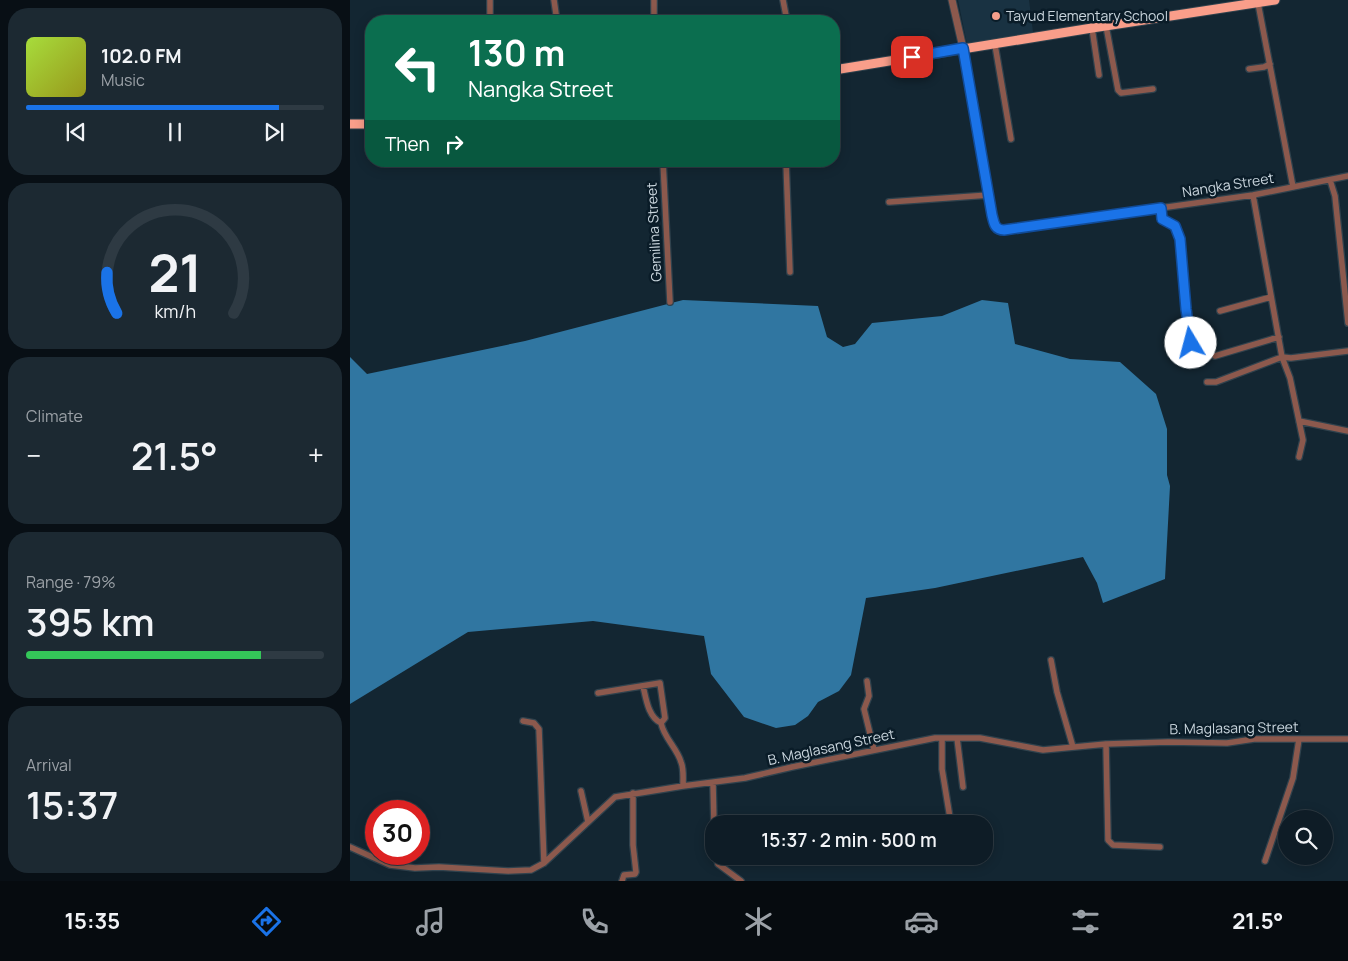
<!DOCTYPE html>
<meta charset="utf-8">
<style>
:root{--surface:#0e1c26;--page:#1c2932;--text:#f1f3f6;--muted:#9ba1a7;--line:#2e3a43;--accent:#1a73e8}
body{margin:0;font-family:Manrope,sans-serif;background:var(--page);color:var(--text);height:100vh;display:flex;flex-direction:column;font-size:19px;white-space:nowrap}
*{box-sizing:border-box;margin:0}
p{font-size:16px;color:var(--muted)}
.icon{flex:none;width:28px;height:28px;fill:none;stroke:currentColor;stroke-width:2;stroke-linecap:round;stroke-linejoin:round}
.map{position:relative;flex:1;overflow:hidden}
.sheet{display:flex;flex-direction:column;gap:8px;padding:8px;background:#080f15;width:350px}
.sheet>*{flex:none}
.top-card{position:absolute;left:15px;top:15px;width:475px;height:152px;border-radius:20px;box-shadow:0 2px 12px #0003,0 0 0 1px var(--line);background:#0b6e4f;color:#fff;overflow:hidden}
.fabs{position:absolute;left:928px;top:810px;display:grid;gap:10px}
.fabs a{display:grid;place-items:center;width:55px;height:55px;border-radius:50%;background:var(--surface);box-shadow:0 2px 12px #0003,0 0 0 1px var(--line);font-size:25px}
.speed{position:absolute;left:15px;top:800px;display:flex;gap:10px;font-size:25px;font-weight:700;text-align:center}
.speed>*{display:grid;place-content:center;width:65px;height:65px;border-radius:50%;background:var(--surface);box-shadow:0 2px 12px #0003,0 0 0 1px var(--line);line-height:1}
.speed .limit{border:8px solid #d22;background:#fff;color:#111}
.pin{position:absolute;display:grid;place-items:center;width:42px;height:42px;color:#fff;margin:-21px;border-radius:10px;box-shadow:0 2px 8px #0006}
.me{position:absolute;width:55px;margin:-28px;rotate:352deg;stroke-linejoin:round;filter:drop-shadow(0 0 4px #0008)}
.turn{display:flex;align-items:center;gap:18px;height:105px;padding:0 20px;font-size:22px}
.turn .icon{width:65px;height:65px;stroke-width:2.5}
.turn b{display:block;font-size:35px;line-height:42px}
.then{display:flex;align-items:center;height:48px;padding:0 20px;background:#0003;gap:10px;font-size:19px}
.big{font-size:38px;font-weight:600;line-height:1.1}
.sheet .tile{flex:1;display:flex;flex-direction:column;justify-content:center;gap:8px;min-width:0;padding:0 18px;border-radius:20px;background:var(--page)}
.sheet .dial{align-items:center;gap:0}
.dial svg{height:130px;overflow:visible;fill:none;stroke:var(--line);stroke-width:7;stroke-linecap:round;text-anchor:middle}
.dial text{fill:var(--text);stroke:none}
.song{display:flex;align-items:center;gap:15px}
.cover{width:60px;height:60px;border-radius:8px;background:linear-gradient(135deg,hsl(80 70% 55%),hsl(60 70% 35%))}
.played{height:5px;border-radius:2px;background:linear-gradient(90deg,var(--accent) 85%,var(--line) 85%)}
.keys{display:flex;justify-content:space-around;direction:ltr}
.heat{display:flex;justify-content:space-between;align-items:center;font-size:28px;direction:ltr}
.charge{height:8px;border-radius:4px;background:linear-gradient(90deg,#34c759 79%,var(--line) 0)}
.trip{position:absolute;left:355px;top:815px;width:288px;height:50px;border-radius:20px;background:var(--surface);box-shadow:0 2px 12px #0003,0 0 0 1px var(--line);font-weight:600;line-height:50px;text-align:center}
.tabs{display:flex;height:80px;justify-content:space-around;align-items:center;background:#060b0f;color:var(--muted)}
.tabs .icon{width:35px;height:35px}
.tabs .current{color:var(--accent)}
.tabs b{font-size:22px;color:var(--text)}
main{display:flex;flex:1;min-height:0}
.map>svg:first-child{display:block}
</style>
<main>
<section class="sheet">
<div class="tile">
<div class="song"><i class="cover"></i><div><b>102.0 FM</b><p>Music</p></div></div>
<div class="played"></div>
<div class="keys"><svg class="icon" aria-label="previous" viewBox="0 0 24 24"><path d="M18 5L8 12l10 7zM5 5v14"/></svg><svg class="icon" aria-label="pause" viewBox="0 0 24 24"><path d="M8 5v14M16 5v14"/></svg><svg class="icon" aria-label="next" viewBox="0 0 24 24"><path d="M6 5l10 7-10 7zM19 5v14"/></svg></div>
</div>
<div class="tile dial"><svg viewBox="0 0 100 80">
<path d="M14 69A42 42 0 1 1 86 69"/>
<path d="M14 69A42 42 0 0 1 8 44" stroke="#1a73e8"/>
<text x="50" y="56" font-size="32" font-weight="700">21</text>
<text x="50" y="72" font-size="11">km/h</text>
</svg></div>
<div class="tile"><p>Climate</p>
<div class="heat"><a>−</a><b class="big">21.5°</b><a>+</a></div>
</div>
<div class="tile"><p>Range · 79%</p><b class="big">395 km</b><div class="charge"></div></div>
<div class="tile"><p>Arrival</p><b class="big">15:37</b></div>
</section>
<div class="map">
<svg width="998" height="881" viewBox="0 0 998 881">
<rect width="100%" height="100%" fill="#132632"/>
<!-- built -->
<path fill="#193242" d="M608,0H679L683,32L617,44Z"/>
<!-- water -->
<path fill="#3076a1" d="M333,300L468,306L477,337L493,347L505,344L522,323L592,316L632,300L658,303L665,344L720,359L770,362L806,394L817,429V475L820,486L815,579L753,603L747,583L733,557L585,588L516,598L501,675L489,691L468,702L458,716L445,725L426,728L394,717L361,674L354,636L243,621L118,632L0,704V357L17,374L175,341Z"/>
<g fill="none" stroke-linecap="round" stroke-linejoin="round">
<!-- minor casing -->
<g stroke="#30424d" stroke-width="8">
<path id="minor" d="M140,0V21
M204,0L207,21
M304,0V21
M433,0L437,21
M908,3L943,187
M756,26L768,90L771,93L803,89
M742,28L749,75
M645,45L661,139
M613,48L642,215C644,223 644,230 654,230L903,195L998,176
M899,69L914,67L920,64
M313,161L320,302
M436,161L440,272
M980,180L985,196L998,323
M903,195L932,357L940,378L953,440L949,457
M539,202L639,195
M811,208L812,219L825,226L830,239L836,309L841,343
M870,311L921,297
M865,356L929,337
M857,382H866L932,357L941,358L998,351
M949,421L998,431
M701,660L707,692L723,747
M517,681L519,696L514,709L524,750
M293,686C296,698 298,717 311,723
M248,693L310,683L315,718L311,723C314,738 327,748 331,762C334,769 333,778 333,786
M173,721L184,723L189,729L194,863
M592,738V769L601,824
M607,738L613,787
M756,744L758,840L763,845L810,847
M363,783L364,825
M231,791L238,822
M0,847L40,865L65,868L89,867L158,871L181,870L194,863L265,797L333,786L395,778L442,767L585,738H630L693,750L756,744L818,742L877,743L904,739H998
M366,856L368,864L391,881
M915,861L943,778L949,739
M272,881L274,875L285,874L286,872L283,845V793"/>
</g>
<!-- tertiary casing -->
<g stroke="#30424d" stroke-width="9">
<path id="tertiary" d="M602,0L613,48"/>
</g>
<!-- trunk casing -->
<g stroke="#30424d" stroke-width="11">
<path id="trunk" d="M484,70L742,28L925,0
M0,124H21"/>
</g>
<!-- minor -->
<use href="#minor" stroke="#8c594d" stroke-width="5.5"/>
<!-- tertiary -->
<use href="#tertiary" stroke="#8c594d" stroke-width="7"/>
<!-- trunk -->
<use href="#trunk" stroke="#f99e8a" stroke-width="9"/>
</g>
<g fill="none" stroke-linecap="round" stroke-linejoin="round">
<!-- route casing -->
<g stroke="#114b97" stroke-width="12">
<path id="route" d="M562,57L613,48L642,215C644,222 644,230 654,230L811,208L812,219L825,226L830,239L836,309L841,343"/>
</g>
<!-- route -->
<use href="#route" stroke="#1a73e8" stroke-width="9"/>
</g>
<!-- markers -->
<circle fill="#f49e8a" stroke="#0a1c28" stroke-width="2" cx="646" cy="16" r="5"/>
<g text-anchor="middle" stroke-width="5" stroke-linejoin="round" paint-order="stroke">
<!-- poi labels -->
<g font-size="14" fill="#c9d5dd" stroke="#0a1c28" text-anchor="start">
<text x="656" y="21">Tayud Elementary School</text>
</g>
<!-- street labels -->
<g font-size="14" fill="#c9d5dd" stroke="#0a1c28">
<text transform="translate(878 185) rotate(-9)" y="5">Nangka Street</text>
<text transform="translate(304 232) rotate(-93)" y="5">Gemilina Street</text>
<text transform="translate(884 728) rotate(-1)" y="5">B. Maglasang Street</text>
<text transform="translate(481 747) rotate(-12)" y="5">B. Maglasang Street</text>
</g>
</g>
</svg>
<div class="fabs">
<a><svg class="icon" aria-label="search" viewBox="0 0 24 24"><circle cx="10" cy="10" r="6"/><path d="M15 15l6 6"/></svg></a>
</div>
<div class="speed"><div class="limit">30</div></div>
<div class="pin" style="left:562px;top:57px;background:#d93025"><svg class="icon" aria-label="arrive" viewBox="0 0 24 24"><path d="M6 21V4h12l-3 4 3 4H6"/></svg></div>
<svg class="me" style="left:841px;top:343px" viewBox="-20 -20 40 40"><circle r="19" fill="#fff"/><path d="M0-13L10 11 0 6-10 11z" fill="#1a73e8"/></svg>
<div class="trip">15:37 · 2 min · 500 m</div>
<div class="top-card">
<div class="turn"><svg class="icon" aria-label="left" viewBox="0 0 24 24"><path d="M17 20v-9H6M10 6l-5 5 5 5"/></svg><div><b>130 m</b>Nangka Street</div></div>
<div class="then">Then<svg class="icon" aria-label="right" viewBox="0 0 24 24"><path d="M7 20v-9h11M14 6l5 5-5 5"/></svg></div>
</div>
</div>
</main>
<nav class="tabs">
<b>15:35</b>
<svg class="icon current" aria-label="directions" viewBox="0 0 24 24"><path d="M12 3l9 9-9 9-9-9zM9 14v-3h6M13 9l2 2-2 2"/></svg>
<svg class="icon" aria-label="music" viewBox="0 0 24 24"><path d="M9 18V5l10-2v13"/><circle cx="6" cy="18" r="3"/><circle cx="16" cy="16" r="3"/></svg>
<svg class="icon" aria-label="phone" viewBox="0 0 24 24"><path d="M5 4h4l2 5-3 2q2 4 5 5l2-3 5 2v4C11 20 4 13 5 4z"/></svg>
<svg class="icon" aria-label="climate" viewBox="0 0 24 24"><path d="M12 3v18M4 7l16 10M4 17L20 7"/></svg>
<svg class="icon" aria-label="car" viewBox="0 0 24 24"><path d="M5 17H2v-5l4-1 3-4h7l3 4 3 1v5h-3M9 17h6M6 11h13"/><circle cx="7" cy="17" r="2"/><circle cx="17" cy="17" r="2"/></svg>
<svg class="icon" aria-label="filters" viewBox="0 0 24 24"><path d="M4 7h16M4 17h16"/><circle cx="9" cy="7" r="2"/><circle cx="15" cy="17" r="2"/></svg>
<b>21.5°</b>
</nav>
